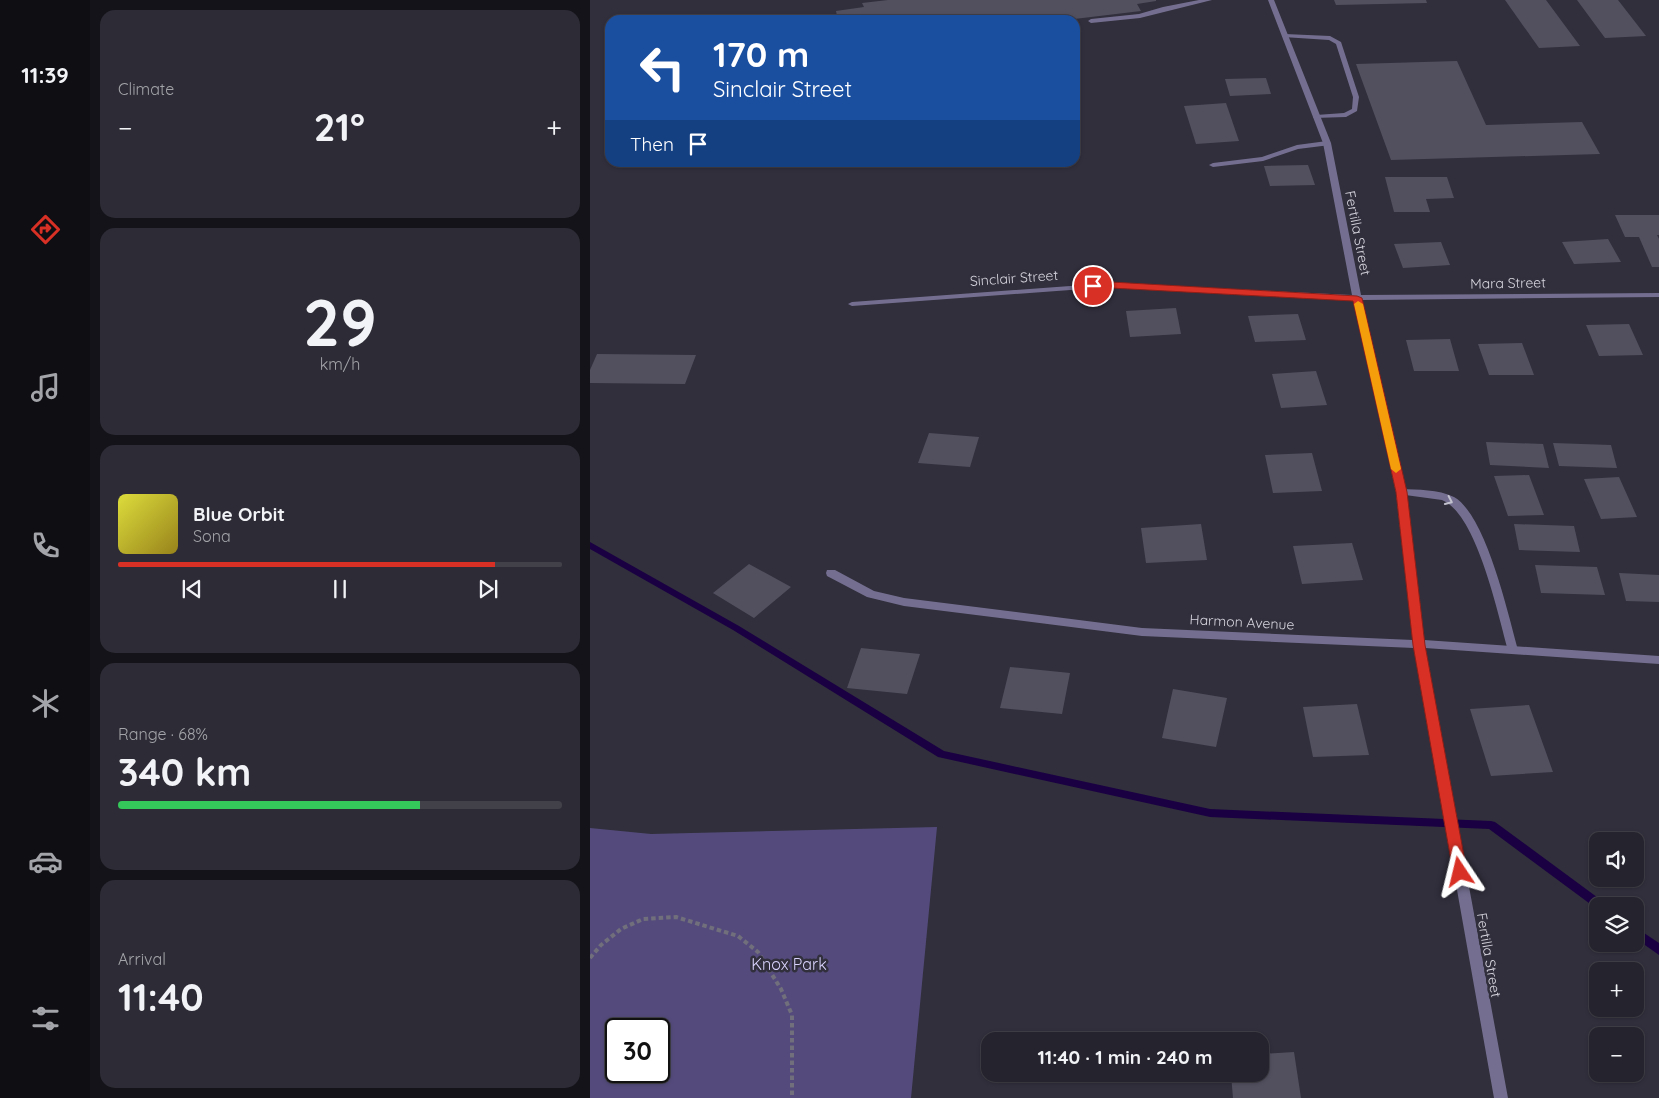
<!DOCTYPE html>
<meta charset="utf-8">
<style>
:root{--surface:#25232d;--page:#2d2b35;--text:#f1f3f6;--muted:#a3a4aa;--line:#424049;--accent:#d93025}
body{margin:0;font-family:Quicksand,sans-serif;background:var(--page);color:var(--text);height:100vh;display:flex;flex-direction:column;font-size:19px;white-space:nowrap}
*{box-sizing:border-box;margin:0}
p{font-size:16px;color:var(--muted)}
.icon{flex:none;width:28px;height:28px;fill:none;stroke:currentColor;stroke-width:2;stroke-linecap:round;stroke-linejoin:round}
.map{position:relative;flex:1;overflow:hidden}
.side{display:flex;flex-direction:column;gap:10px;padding:10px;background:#141319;width:500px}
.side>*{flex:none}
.banner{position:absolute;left:15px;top:15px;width:475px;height:152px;border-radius:15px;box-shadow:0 1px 4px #0004,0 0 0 1px var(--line);background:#1a4fa0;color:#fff;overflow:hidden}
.controls{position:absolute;left:999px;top:832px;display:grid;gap:10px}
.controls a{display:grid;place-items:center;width:55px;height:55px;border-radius:10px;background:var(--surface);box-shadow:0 1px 4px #0004,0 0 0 1px var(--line);font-size:25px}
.speed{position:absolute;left:15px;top:1018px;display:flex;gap:10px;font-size:25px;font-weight:700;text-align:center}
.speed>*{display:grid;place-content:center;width:65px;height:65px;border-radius:50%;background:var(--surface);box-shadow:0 1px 4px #0004,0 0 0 1px var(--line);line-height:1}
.speed .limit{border:2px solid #111;border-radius:8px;background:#fff;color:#111}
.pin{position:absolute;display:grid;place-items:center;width:42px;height:42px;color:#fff;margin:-21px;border:2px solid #fff;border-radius:50%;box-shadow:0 1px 5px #0007}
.me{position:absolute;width:55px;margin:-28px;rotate:350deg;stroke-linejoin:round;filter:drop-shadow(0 0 4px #0008)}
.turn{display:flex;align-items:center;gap:18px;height:105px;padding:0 25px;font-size:22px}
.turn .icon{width:65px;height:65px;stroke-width:2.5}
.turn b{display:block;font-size:35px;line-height:42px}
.then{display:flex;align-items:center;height:48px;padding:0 25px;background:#0003;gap:10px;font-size:19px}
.big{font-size:38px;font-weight:700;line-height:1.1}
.side .card{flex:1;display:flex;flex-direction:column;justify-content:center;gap:8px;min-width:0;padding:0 18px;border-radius:15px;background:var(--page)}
.side .dial{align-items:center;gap:0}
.dial b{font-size:65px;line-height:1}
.song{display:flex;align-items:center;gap:15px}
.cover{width:60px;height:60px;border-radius:8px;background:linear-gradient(135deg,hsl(60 70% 55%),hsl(50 70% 35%))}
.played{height:5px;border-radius:2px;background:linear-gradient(90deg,var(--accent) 85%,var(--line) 85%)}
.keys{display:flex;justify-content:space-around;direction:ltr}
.heat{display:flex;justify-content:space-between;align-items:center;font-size:28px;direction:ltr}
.charge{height:8px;border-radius:4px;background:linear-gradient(90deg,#34c759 68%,var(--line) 0)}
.trip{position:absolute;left:391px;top:1032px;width:288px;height:50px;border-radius:15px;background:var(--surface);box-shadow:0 1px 4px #0004,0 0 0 1px var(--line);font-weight:700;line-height:50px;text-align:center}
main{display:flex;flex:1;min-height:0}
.tab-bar{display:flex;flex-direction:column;width:90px;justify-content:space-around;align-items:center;background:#0f0e12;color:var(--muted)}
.tab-bar .icon{width:35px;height:35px}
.tab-bar .active{color:var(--accent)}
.tab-bar b{font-size:22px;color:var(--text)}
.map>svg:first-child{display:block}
</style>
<main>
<nav class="tab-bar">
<b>11:39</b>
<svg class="icon active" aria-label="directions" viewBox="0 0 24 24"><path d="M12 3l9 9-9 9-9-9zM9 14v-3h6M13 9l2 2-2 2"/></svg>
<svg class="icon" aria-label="music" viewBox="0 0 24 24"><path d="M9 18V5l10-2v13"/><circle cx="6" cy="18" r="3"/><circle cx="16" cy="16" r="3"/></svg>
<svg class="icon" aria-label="phone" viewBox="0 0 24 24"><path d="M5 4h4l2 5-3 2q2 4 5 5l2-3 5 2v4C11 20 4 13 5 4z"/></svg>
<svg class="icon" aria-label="climate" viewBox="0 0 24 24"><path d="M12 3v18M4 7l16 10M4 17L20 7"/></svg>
<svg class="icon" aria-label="car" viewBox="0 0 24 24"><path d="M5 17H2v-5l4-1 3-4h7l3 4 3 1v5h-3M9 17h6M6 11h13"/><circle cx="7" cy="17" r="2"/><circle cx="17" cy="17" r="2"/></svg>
<svg class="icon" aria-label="filters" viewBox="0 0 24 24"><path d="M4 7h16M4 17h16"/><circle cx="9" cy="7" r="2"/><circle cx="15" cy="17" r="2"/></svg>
</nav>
<section class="side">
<div class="card"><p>Climate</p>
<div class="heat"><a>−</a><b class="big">21°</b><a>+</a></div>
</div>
<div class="card dial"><b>29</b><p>km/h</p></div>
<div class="card">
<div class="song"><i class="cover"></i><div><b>Blue Orbit</b><p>Sona</p></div></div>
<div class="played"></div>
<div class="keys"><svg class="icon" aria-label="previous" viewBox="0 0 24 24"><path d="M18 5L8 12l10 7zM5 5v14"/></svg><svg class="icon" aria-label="pause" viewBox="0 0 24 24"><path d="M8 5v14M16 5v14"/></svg><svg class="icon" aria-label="next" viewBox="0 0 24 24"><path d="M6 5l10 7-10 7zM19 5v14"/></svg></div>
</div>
<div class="card"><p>Range · 68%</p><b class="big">340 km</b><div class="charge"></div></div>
<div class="card"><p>Arrival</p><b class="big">11:40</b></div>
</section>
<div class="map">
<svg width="1069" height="1098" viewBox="0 0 1069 1098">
<rect width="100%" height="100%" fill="#312f3c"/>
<!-- green -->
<path fill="#544b7c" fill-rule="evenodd" d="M347,827L321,1098H0V828L61,834ZM26,1029H69V1071H26Z"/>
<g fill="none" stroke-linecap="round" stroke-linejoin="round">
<!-- stream -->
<path fill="#1a0042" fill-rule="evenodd" d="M0,542L149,626L354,751L620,809L901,821L905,822L1015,903L1016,906H1008L1007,909L899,829L620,817L348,757L143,630L0,549Z
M1045,927L1069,943V955L1045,938Z"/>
</g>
<!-- building -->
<path fill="#52505f" d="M298,0H566V1L547,4L551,11L476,20H248L246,11L274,7L272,3Z
M744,0H836L837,3L746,5Z
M915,0H956L990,46L949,48Z
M987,0H1028L1056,36L1015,38Z
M867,61L896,125L992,122L1010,154L801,160L766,64Z
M676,78L681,94L640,96L635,79Z
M636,103L649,141L606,144L594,106Z
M718,165L725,185L680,186L674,166Z
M795,177H857L864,198L836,199L840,212H804Z
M1025,215H1069V235H1067L1069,239V267H1062L1049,237H1035Z
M1018,239L1031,262L984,264L972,242Z
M851,242L860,265L813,268L804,244Z
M586,308L591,334L540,337L536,311Z
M708,314L716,340L665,342L658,316Z
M1039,324L1053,355L1009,356L996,325Z
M860,339L869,371H824L816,340Z
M932,343L944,375H899L888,344Z
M7,354L106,355L95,384L0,383V370Z
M726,371L737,405L691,408L682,374Z
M339,433L389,437L380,467L328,463Z
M896,442L953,444L959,468L900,465Z
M963,443L1021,445L1027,468L969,466Z
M722,453L732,491L683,493L675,455Z
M939,475L954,515L918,516L904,476Z
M1029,477L1047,517L1011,519L994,479Z
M611,524L617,560L556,563L551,528Z
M924,524L984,526L990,552L929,550Z
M762,543L773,580L712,584L703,546Z
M159,564L201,587L164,618L123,593Z
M945,565L1007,567L1015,595L951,593Z
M1029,573L1069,575V602L1036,601Z
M271,648L330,654L317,694L257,688Z
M420,667L480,673L472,714L410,708Z
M583,689L637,698L626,747L572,738Z
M767,704L779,755L723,757L713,707Z
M939,705L963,772L901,776L880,709Z
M704,1052L711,1098H643L641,1074H670V1054Z"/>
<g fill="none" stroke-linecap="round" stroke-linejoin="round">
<!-- path -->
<path stroke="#716f7b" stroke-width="4" stroke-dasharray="4.5 3" stroke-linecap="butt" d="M0,958L11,945L31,929L53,919L86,917L148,936L168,952L191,989L202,1015V1098"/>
<!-- service -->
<path fill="#746f90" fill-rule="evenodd" d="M609,0H622L550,18L501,23L498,21L501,19L549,14L573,7Z
M695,34L740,36L751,42L769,97L767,111L756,117L724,118L723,117L726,115L754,113L762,109L763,97L746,44L739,40L693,37L692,36Z
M737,141H740V145L708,149L673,161L623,167L619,165L623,163L672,157L707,145Z
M811,489C828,490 848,489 864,497C896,515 918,614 928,650L927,653H919L918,650C908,615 887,514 852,500L808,494L806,492L808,490Z"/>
<!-- minor -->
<path fill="#746f90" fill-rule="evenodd" d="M678,0H684L741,143L771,295L1069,293V297L772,300L816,492L834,640L1069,656V664L835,648L918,1098H904L824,648L552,636L314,606L277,597L237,576L236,573L237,570H245L284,591L314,598L552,628L823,640L806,492L763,300L521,287L262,306L258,304L262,302L521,283L762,295L733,143Z"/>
</g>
<!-- one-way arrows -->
<defs><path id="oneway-chevron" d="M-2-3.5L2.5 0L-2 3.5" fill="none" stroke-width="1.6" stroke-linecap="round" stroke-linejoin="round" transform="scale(1.25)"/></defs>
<use stroke="#c2c1ce" href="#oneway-chevron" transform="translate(859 501) rotate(25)"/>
<!-- route -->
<path fill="#d93025" stroke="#8d1f18" d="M521,282L767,296L772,298L817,492L835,645L877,872L875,876L870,878L865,876L863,872L823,645L806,492L763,301L521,288L503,289L498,286L503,283Z"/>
<!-- slow -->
<path fill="#f59e0b" d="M768,301L773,304L811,469L806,473L801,469L764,304Z"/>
<g text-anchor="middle" stroke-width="5" stroke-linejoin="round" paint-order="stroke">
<!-- street labels -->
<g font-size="14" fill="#d6d5de" stroke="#312f3c">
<text transform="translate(768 233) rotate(79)" y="5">Fertilla Street</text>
<text transform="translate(424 278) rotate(-4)" y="5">Sinclair Street</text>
<text transform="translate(918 283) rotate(-1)" y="5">Mara Street</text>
<text transform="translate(652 622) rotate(3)" y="5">Harmon Avenue</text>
<text transform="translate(899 955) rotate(80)" y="5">Fertilla Street</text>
</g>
<!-- near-park labels -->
<g font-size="16" fill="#d9d3fd" stroke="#312f3c">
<text x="199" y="970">Knox Park</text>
</g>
</g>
</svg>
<div class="controls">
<a><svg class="icon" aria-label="sound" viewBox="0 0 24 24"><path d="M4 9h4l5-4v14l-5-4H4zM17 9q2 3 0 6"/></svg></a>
<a><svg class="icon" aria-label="layers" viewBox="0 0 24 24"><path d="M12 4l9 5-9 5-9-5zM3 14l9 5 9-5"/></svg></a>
<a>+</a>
<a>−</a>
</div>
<div class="speed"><div class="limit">30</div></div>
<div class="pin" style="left:503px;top:286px;background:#d93025"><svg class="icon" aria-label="arrive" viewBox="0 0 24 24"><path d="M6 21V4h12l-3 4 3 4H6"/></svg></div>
<svg class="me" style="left:870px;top:872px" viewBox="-20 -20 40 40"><path d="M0-17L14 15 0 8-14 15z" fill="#d93025" stroke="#fff" stroke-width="4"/></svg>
<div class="trip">11:40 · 1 min · 240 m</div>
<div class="banner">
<div class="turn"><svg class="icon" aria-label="left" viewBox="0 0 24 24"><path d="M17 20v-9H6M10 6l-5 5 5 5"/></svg><div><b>170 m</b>Sinclair Street</div></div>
<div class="then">Then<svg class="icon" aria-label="arrive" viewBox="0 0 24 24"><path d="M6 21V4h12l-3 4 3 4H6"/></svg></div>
</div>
</div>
</main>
